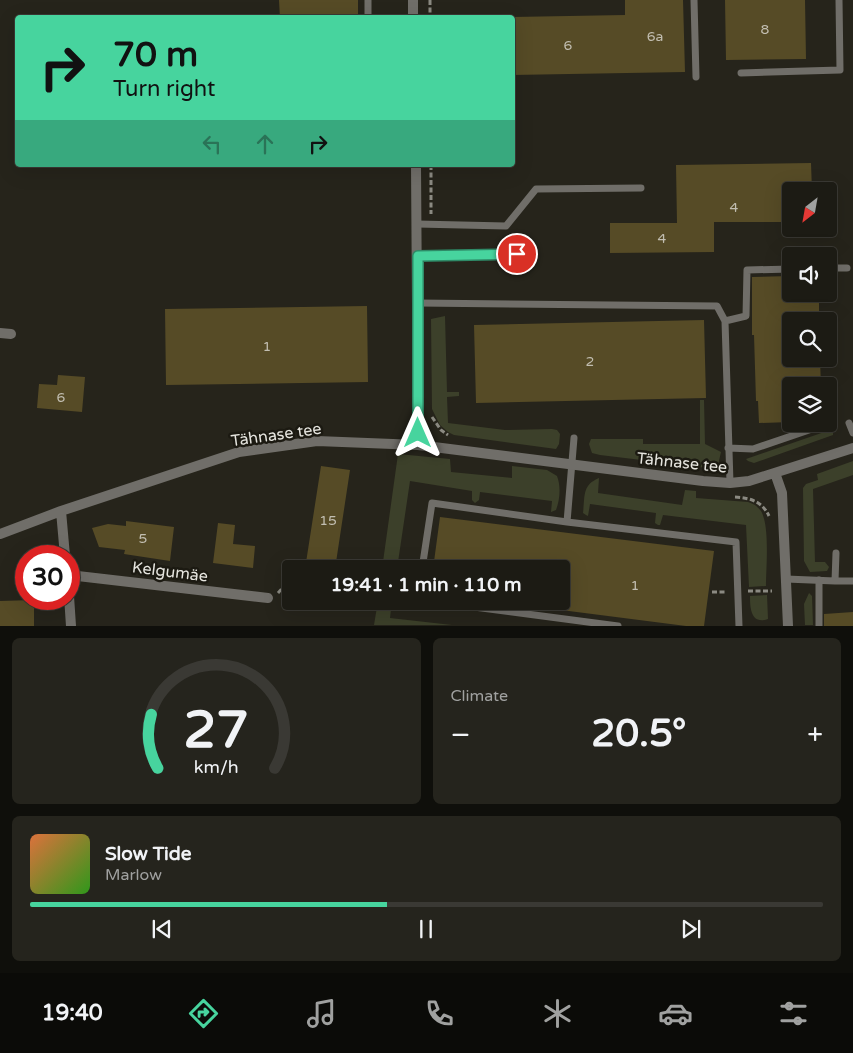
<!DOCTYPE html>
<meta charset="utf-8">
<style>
:root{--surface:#1c1b14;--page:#25241d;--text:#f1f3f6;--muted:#a0a1a0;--line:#3a3934;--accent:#47d49e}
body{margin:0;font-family:"Varela Round",sans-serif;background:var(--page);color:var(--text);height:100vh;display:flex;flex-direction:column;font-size:19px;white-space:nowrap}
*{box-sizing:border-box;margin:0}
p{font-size:16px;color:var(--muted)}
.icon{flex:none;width:28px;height:28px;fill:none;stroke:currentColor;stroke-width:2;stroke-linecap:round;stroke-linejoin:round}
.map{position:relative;height:626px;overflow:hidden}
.sheet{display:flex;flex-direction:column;gap:12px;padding:12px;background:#0f0f0b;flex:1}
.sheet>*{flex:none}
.banner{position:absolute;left:15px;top:15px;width:500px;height:152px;border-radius:5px;box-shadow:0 5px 20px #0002,0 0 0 1px var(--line);background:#47d49e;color:#111;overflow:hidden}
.needle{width:32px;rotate:211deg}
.tools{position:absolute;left:782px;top:182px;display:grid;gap:10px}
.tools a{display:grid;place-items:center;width:55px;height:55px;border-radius:5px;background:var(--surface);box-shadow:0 5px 20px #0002,0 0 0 1px var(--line);font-size:25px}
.speed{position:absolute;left:15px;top:545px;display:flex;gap:10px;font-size:25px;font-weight:700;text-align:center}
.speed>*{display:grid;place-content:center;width:65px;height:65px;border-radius:50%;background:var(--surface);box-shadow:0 5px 20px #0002,0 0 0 1px var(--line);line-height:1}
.speed .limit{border:8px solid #d22;background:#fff;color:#111}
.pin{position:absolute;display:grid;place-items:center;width:42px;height:42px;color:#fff;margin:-21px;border:2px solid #fff;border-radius:50%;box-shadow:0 1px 5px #0007}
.me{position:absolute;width:55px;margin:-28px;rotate:0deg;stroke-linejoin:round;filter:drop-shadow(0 0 4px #0008)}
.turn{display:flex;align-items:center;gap:18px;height:105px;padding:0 15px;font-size:22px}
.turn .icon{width:65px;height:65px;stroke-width:2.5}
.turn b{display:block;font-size:35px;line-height:42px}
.lanes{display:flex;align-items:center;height:48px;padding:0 15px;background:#0003;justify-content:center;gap:25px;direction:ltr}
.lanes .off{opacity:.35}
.big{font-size:38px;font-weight:800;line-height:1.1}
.sheet .card{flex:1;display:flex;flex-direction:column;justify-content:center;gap:8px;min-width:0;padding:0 18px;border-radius:8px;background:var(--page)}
.sheet .dial{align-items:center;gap:0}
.dial svg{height:130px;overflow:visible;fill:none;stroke:var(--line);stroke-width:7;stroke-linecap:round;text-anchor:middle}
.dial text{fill:var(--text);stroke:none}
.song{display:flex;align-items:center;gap:15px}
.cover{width:60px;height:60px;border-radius:8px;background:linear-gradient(135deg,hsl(20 70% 55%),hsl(110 70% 35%))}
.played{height:5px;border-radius:2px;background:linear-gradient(90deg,var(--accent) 45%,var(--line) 45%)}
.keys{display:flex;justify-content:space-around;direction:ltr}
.heat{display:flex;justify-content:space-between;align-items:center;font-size:28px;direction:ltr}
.sheet .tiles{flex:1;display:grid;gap:12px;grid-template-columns:1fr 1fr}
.card:last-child{grid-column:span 2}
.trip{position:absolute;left:282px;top:560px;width:288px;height:50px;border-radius:5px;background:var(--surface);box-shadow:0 5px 20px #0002,0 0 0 1px var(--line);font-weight:800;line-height:50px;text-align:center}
.tab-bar{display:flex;height:80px;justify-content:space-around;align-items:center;background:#0b0b08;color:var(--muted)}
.tab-bar .icon{width:35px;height:35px}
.tab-bar .current{color:var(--accent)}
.tab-bar b{font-size:22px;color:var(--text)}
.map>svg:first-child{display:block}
</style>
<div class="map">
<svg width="853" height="626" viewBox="0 0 853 626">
<rect width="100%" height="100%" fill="#26241b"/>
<!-- green -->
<path fill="#3c402a" d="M445,316L447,392H459V396L447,397L448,423L505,430L552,429L557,430L560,434L559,444L556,449L454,435L448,432L440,425L432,409L431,319Z
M700,400H704L705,444L721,452L718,465L716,469L600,455L592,453L589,444L591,439H643V444H700Z
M833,429V435L754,463L748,461L746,459Z
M398,454L450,459L451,472L512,478V466L547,470L557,476C561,486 560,500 556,510L551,512L552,501L480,492L479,500L475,503L472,500V491L410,481L397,569H382Z
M853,461V475L813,489L815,562H825L829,567L827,571L810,572L804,561L803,488L806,484L818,480L817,474Z
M599,478L598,493L682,505L685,490L696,491V498L748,502C754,504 757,506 761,511C770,526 766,568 766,586L749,587L746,525L663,515L660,525H658L655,523L656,513L590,504L588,516L586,515L583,513C585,496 582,485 599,478Z
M809,593L812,596L813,625H805L804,604Z
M767,595L768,619C751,625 750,608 750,596Z
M378,601H392L390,618L452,625H374Z"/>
<!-- building -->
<path fill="#564b26" d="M279,0H358V18H280Z
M625,0H683L685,72L512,75V17L625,15Z
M725,0H805L806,59L726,60Z
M811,163L812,191H791V222H714V252L610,253V223H677L676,165Z
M791,276V294H819V321H791V359H820L821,386H791V422L759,423L758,401H756L754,335H752V277Z
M367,306L368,382L166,385L165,309Z
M704,320L706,398L476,403L474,325Z
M58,375L85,377L82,412L37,408L39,384L57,385Z
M321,466L350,470L335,569H305Z
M440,517L714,551L704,626H686L561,610V569H433Z
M126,521L174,527L170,561L124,554L125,550L99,547L92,528L108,524L126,526Z
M218,523L235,525L233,544L255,546L253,568L213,563Z
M34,600V626H0V601Z
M853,612V626H824V614Z"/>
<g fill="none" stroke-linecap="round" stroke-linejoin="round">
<!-- path -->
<path stroke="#8b8a82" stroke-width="3" stroke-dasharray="5 2.5" stroke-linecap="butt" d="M430,0V18
M431,165V214
M432,417L441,430L448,435
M735,497C750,498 762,501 769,516
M748,591H772
M712,592H727
M278,593L289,581L291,573"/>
<!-- lane -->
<path stroke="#706e69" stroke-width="7" d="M694,0L696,77
M368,18V0
M741,73L840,70L839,0
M417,224L506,226L536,189L641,188
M418,256L517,254
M829,268H847
M418,303L717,306L725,321L730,483
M725,321L746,316L747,270L791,269
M849,423L853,433
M728,448L753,449L812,429
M567,522L574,438
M422,569L432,503L567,522L736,542L739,626
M786,579L835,581L836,553
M819,580V626
M835,581H853
M428,601L618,626"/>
<!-- street -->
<path stroke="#706e69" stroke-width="10" d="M413,0V18
M416,165L418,445
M0,333L11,334
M775,473L782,493L788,626
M61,511L65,556
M0,534L61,511L239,452L317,441L418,445L703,481L730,483L749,481L853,448
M69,575L268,598
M69,596L71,626"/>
</g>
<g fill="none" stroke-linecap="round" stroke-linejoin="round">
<!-- route casing -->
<g stroke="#2e8a67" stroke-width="12">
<path id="route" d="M418,433V256L517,254"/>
</g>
<!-- route -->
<use href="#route" stroke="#47d49e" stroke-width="9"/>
</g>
<g text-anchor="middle" stroke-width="5" stroke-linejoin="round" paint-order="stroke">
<!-- number labels -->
<g font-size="14" fill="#c2beb1">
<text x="765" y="34">8</text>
<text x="655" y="41">6a</text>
<text x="568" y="50">6</text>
<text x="734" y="212">4</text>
<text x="662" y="243">4</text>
<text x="267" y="351">1</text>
<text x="590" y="366">2</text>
<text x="61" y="402">6</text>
<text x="328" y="525">15</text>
<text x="143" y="543">5</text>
<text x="635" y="590">1</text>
</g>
<!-- street labels -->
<g font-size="16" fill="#e6e5df" stroke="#1c1a12">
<text transform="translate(276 434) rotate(-8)" y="6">Tähnase tee</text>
<text transform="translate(682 462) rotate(6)" y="6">Tähnase tee</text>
<text transform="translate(170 571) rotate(7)" y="6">Kelgumäe</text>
</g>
</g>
</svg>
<div class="tools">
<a><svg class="needle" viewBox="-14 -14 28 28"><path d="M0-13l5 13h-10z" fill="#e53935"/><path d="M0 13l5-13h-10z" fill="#a0a1a0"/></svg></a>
<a><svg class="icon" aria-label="sound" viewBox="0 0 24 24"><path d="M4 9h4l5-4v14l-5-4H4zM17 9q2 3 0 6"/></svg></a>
<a><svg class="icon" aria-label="search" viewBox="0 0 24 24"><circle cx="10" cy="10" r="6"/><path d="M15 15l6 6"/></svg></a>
<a><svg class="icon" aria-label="layers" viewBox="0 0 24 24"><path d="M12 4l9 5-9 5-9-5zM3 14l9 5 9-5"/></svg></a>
</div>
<div class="speed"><div class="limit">30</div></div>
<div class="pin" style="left:517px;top:254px;background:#d93025"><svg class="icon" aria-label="arrive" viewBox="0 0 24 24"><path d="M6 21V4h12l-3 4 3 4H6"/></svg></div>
<svg class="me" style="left:418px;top:433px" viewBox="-20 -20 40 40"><path d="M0-17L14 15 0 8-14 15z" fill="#47d49e" stroke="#fff" stroke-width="4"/></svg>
<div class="trip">19:41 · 1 min · 110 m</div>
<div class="banner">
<div class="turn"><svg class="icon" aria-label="right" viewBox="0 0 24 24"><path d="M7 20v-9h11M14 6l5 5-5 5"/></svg><div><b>70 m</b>Turn right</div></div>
<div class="lanes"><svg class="icon off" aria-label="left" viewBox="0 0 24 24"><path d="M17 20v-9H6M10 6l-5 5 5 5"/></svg><svg class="icon off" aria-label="ahead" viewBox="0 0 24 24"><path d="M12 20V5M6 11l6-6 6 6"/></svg><svg class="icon" aria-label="right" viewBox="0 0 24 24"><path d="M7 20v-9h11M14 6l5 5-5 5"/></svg></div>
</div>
</div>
<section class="sheet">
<div class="tiles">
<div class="card dial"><svg viewBox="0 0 100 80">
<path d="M14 69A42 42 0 1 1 86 69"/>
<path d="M14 69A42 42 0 0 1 10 36" stroke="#47d49e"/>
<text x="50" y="56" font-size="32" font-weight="700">27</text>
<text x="50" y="72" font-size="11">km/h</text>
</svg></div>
<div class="card"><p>Climate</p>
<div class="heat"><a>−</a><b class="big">20.5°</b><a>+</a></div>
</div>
<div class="card">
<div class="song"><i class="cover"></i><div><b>Slow Tide</b><p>Marlow</p></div></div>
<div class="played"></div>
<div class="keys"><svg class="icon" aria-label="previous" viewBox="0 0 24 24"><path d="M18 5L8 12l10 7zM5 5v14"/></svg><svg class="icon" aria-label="pause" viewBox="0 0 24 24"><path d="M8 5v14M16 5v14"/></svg><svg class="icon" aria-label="next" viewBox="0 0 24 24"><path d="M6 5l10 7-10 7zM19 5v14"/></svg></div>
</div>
</div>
</section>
<nav class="tab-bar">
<b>19:40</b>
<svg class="icon current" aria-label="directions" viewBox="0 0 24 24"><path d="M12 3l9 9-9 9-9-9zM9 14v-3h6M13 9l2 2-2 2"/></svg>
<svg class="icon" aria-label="music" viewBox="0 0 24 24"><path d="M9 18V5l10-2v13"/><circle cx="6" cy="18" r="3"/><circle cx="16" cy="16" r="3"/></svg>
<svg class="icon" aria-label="phone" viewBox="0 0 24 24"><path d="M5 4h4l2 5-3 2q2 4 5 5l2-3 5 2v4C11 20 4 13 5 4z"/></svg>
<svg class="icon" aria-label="climate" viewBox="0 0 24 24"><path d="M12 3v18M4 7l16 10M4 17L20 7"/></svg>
<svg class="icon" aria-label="car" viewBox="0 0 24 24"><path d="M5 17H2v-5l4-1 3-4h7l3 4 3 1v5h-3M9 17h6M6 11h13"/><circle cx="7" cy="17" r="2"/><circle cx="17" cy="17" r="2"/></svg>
<svg class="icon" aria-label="filters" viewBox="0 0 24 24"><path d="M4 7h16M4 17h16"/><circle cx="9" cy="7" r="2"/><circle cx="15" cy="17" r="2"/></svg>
</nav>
